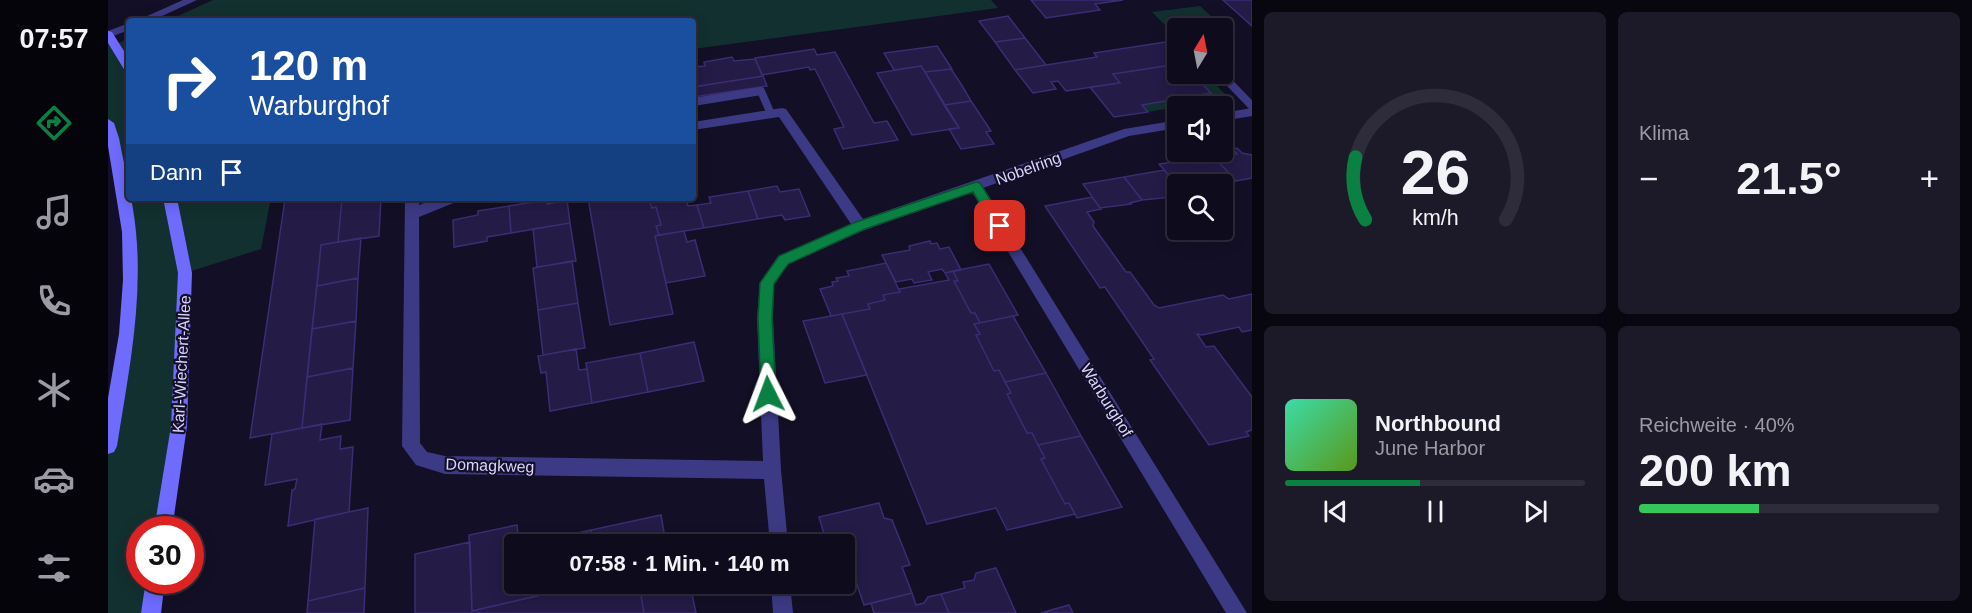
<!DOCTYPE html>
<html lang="de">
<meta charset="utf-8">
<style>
:root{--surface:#0e0b1c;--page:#1c1929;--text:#f1f3f6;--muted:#9b9ba3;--line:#2e2b3b;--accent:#0b8043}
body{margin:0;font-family:Helvetica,sans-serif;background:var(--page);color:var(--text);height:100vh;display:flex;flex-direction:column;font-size:22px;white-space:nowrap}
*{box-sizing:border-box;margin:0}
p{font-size:20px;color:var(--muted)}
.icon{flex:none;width:33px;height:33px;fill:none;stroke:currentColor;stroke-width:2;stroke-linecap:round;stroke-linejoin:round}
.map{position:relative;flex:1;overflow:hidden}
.drawer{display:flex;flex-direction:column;gap:12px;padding:12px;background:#08060f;width:720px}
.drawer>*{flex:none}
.guide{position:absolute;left:18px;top:18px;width:570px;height:183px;border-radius:6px;box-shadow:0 3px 15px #0003,0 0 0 2px var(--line);background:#1a4fa0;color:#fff;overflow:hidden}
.needle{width:39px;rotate:10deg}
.tools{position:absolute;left:1059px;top:18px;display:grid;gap:12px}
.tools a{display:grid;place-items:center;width:66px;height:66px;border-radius:6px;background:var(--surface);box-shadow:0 3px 15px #0003,0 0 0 2px var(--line);font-size:30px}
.speed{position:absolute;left:18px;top:516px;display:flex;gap:12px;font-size:30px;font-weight:700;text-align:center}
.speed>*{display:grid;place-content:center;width:78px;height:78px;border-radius:50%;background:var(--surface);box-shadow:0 3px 15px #0003,0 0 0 2px var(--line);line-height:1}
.speed .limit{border:9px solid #d22;background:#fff;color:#111}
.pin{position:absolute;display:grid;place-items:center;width:51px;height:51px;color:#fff;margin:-26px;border-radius:12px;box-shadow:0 3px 9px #0006}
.me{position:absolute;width:66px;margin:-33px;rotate:357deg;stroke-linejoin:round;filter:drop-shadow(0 0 4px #0008)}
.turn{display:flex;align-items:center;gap:21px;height:126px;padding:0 24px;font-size:27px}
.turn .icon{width:78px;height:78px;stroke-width:2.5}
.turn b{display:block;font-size:42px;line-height:51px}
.then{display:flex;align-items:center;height:57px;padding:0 24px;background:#0003;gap:12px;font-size:22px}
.big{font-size:45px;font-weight:700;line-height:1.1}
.drawer .tile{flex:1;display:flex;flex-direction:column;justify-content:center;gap:9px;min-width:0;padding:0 21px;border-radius:9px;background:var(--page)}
.drawer .dial{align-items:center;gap:0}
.dial svg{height:156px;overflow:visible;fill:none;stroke:var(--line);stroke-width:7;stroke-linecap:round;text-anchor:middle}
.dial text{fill:var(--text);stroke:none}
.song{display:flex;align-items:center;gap:18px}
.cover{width:72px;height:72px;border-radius:9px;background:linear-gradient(135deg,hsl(160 70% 55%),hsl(90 70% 35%))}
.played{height:6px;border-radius:3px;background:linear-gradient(90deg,var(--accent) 45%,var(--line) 45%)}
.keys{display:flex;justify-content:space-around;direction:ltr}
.heat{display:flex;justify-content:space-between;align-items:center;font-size:33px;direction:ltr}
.charge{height:9px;border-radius:4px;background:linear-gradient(90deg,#34c759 40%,var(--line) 0)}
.drawer .tiles{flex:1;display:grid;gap:12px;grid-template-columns:repeat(2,1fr)}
.trip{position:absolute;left:396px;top:534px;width:351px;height:60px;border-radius:6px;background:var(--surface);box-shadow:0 3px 15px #0003,0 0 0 2px var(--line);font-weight:700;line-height:60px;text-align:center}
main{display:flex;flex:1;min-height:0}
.menu{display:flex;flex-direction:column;width:108px;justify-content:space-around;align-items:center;background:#06040b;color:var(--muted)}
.menu .icon{width:42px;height:42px}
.menu .active{color:var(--accent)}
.menu b{font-size:27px;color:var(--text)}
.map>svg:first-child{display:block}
</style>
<main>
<nav class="menu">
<b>07:57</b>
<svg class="icon active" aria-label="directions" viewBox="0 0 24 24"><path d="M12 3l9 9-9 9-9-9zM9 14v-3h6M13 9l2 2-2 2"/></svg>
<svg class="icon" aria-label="music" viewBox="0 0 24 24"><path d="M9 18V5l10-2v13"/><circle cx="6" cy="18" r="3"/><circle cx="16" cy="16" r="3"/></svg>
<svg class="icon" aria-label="phone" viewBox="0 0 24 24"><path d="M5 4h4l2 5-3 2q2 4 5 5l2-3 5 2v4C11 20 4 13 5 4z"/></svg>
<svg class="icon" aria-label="climate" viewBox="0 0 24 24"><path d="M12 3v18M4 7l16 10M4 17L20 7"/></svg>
<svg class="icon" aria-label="car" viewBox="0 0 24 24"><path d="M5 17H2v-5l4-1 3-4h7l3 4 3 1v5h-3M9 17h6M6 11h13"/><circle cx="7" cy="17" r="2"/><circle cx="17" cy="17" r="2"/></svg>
<svg class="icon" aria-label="filters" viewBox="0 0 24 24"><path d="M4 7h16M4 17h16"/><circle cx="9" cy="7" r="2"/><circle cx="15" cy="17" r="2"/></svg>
</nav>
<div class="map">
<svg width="1144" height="613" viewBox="0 0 1144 613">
<rect width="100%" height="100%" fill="#130f26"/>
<!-- green -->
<path fill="#12302f" d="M105,0H883L890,8L585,49V21H59Z
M1092,6L1104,17L1056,24L1044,12Z
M0,34L8,44L21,38V198H163L153,249L77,273L55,529L32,530V580L48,581L43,613H0V446L22,280L0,123Z
M1106,83L1121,98L1040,112L1034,105L1102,93L1095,85Z"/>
<!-- building -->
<path fill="#241b47" stroke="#3b2d73" stroke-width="1.5" d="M923,0H1015L987,4L992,10L938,18Z
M1115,0H1144V26Z
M900,16L917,38L887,42L871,21Z
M917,38L938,65L907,70L887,42Z
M1064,41L1070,46V64L1005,74L1012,83L958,91L950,81L943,82L948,89L925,93L907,70L989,57L986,53Z
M829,46L844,69L817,72L813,66L786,70L776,53Z
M706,49L709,55L727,52L766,123L779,121L790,140L735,149L726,129L736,127L707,69L702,70L701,67L654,75L647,58Z
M624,57L626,61L647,59L655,76L585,87V67L597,66L596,62Z
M1070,64V74H1084L1103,93L1034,105L1040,112L1006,117L982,87L1012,83L1005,74Z
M813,66L817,72L851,128L804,135L769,73Z
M843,69L853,84L863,101L836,105L817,72Z
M655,76L659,86L585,97V87Z
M863,101L883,131L878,132L886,144L853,149L841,129L851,128L836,105Z
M1129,148L1134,153L1144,155V178L1128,181L1106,157L1129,154L1125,149Z
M1074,153L1085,162L1106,157L1128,181L1070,186L1051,164L1074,161L1069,154Z
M1056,170L1070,186V194L1063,195L1065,197L1034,200L1016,177Z
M1016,177L1034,200L1022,203L1023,204L992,208L975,184Z
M669,186L672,192L691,189L702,216L677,220L674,215L650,219L640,191Z
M640,191L650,219L596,228L589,205L603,203L601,197Z
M984,197L993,209L979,212L986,222L985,226L1018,272H1022L1046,305L1051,308L1115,295L1121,299L1144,294V330L1134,332L1131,327L1094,335L1089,334L1098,347L1106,346L1144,397V430L1138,432L1141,436L1101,445L1042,360L1046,359L997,287L992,288L937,206Z
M184,198H234L230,242L213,245L194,428L142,438L177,199Z
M234,198H273L271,236L230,242Z
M480,198H540L544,208L548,207L553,225L548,226L551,235L547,236L565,314L502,325Z
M540,198H578L580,206L589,205L596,228L551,235L548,226L553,225L548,207L544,208Z
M438,200L439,204L459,200L462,223L403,233L401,206Z
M401,206L403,233L379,237V241L346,247L345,220L370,215V211Z
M462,223L468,261L429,267L425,229Z
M576,231L579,242L587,240L597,276L558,283L547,236Z
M253,238L250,278L209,286L213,245Z
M822,241L823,244L829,243L832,249L841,247L853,270L837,273L834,269L820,272L824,280L806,283L804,279L788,282L774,255L802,250L801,246Z
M464,261L470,303L430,310L425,268Z
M778,263L792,292L775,295L777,300L760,304L762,309L723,316L712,289L725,286L724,282L730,281L728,278L741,276L739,271Z
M881,264L910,315L872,323L867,313H863L846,281H850L845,271Z
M845,271L850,281H846L863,313H867L872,323L866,324L872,334L868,335L886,371L891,370L903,393L899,394L919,433H924L930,445L937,458L933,459L957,504L961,503L967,514L899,530L888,508L819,524L734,314L762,309L760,304L777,300L775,295L792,292L791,289L841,280L837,273Z
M250,278L248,321L204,329L209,286Z
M470,303L477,348L435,355L430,310Z
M734,314L759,375L717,383L695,321Z
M905,316L938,373L897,382L891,370L886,371L868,335L872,334L866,324Z
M248,321L245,368L199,377L204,329Z
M586,342L596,381L540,392L532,353Z
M468,349L471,370L479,369L484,403L442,411L438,372L433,373L430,356Z
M532,353L540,392L484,403L478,363Z
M245,368L242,420L194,428L199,377Z
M938,373L973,436L930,445L924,433H919L899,394L903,393L897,382Z
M214,424L212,440L233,436L232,449L245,447L241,512L180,526L184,490L187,489L189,479L157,485L164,434Z
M973,436L1014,507L969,518L961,503L957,504L933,459L937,458L930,445Z
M771,503L776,518L784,520L802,565L794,567L804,593L756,605L744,570L736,572V544H719L711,517Z
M260,508L257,588L200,601L207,519Z
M553,515L558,544H485L483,530Z
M409,525L411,544H406V584H427L428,596L364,611L361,535Z
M483,530L485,544H423Z
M362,542L364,611L482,584H531L536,613H307V554Z
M888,568L908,613H841L833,594L857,588L855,582L866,580L868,573Z
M427,584H482L428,596Z
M531,584H582L588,613H536Z
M257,588L256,613H199L200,601Z
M804,593L808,605L816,603L820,597L833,594L841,613H766L763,603Z
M961,605L965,613H933Z"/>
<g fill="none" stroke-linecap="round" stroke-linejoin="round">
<!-- service -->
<path stroke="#3d3a85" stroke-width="8" d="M1113,74L1144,106
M585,102L653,91L663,114"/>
<!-- minor -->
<path fill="#3d3a85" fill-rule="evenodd" d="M674,108L678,109L755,219L1016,129L1070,120V128L1021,136L875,188L1139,613H1118L864,192L757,230L680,264L666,284L665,318L673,470L680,544H662L656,479L337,474L308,465L294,446L297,198H311V205L329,198H350L348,202L311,217L312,443L319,452L337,456L655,461L649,318L652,283L670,256L743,224L671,117L585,130V122Z
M1144,108V116L1114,121V113Z
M663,584H682L685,613H665Z"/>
<!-- tertiary -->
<path fill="#3d3a85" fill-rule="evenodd" d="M75,0H89L43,21H28Z
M21,23V30L0,38V31Z"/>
<!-- secondary -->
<path fill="#6f6bff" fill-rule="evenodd" d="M0,31L4,32L21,59V72L17,71L0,43Z
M0,119L6,123L11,138C17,170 25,200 28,232C35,304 20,376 9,446L6,452L0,454V398L11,334L15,280L14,232L0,146Z
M55,198H69L84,273L79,426L64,530H46L63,426L70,273Z
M38,580H57L53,613H33Z"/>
</g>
<!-- route -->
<path fill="#0b8043" stroke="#07532c" stroke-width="1.5" d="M868,182L872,183L897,223L899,226L897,230H888L865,192L757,229L680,264L666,284L664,318L668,394L666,399L660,401L655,399L653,394L650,318L652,283L671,256L748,222Z"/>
<g text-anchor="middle" stroke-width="4.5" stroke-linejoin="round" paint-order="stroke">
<!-- street labels -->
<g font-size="16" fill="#d9d4ff" stroke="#130f26">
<text transform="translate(920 168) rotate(-20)" y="6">Nobelring</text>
<text transform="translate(73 364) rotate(-87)" y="6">Karl-Wiechert-Allee</text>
<text transform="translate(999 400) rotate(58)" y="6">Warburghof</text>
<text transform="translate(382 465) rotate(2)" y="6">Domagkweg</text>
</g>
</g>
</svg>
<div class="tools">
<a><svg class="needle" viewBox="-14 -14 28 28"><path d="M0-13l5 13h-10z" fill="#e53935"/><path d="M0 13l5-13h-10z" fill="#9b9ba3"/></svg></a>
<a><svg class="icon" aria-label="sound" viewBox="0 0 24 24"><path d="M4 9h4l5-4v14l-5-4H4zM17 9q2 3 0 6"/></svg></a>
<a><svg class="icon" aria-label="search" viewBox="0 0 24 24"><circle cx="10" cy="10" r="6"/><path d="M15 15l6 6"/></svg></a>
</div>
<div class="speed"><div class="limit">30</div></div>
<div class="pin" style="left:892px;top:226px;background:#d93025"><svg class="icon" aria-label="arrive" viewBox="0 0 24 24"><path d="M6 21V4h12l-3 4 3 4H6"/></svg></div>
<svg class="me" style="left:660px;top:394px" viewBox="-20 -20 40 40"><path d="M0-17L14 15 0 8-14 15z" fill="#0b8043" stroke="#fff" stroke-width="4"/></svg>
<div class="trip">07:58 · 1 Min. · 140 m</div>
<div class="guide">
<div class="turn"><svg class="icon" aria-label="right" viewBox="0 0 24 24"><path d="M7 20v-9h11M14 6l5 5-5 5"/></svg><div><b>120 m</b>Warburghof</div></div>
<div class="then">Dann<svg class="icon" aria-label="arrive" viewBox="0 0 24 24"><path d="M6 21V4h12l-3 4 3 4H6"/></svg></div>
</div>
</div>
<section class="drawer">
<div class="tiles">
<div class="tile dial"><svg viewBox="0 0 100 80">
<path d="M14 69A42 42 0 1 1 86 69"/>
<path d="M14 69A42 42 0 0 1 9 37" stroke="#0b8043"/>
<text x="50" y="56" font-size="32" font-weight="700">26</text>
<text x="50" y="72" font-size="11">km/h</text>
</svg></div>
<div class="tile"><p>Klima</p>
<div class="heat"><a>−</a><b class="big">21.5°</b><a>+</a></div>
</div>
<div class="tile">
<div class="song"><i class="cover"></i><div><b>Northbound</b><p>June Harbor</p></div></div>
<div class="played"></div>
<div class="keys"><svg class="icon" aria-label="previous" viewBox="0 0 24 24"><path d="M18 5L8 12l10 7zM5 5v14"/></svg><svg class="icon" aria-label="pause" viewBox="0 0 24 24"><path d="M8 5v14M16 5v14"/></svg><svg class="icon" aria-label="next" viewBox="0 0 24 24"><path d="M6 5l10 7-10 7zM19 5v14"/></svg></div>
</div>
<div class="tile"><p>Reichweite · 40%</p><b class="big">200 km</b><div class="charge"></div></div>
</div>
</section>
</main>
